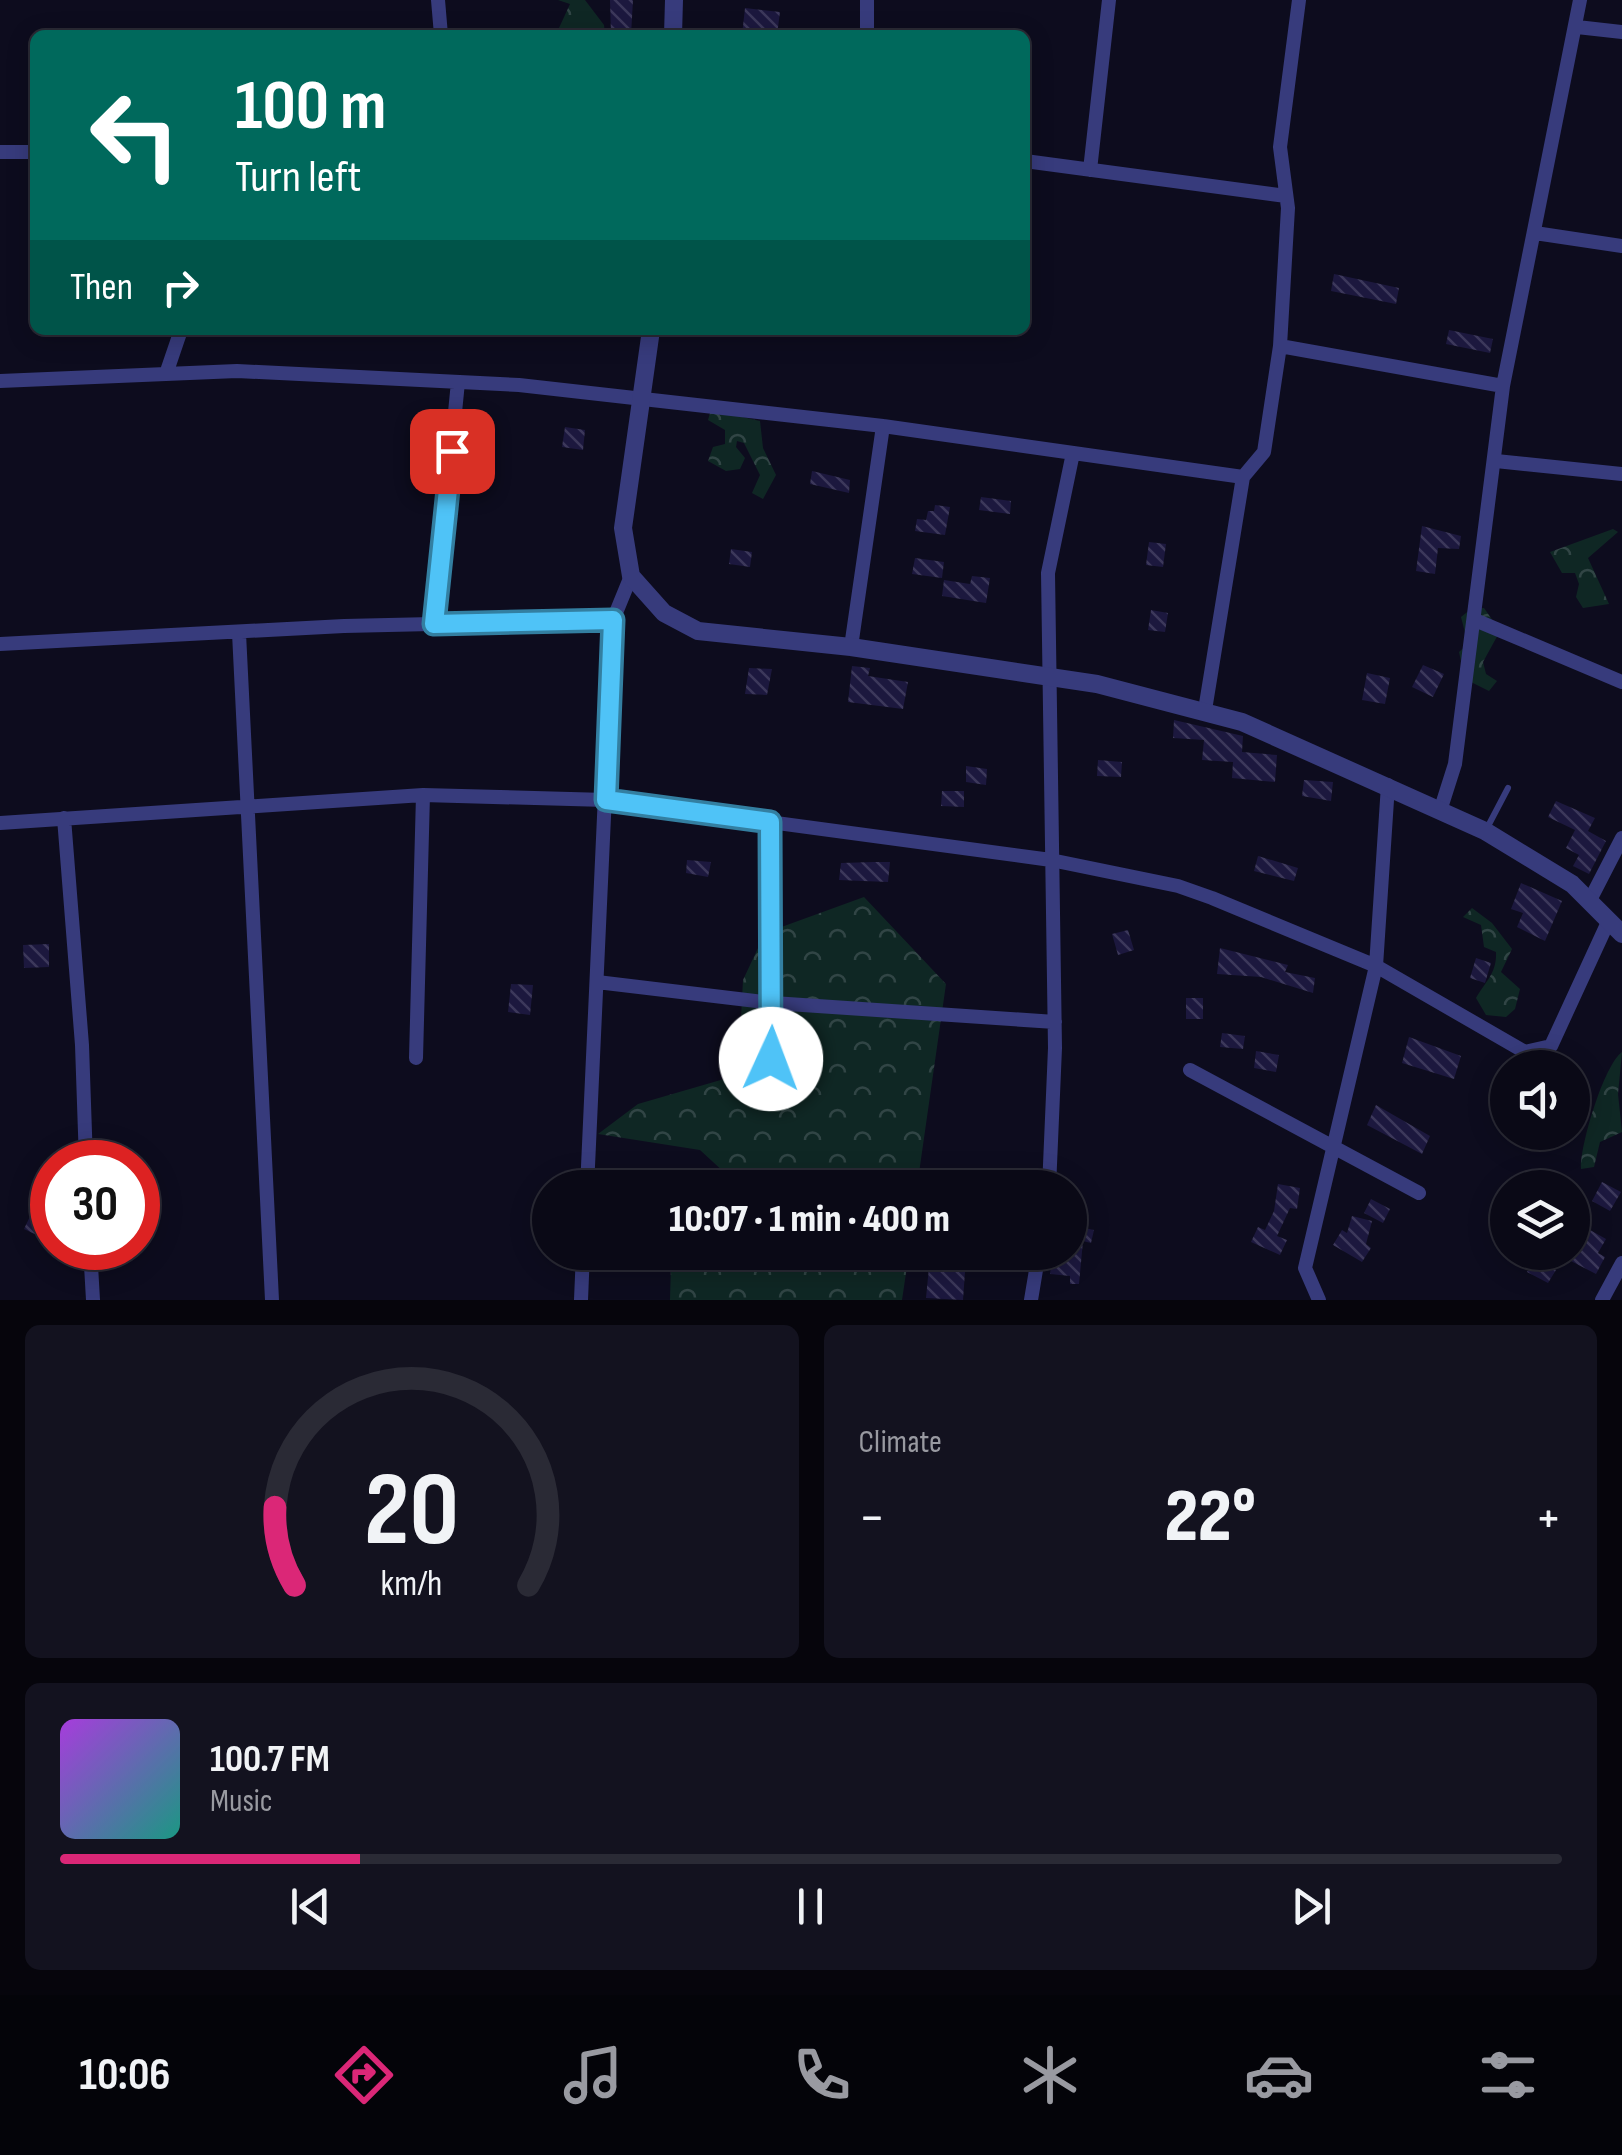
<!DOCTYPE html>
<meta charset="utf-8">
<style>
:root{--surface:#0a0916;--page:#13121f;--text:#f1f3f6;--muted:#999aa1;--line:#2a2a35;--accent:#db2777}
body{margin:0;font-family:"Sofia Sans Condensed",sans-serif;background:var(--page);color:var(--text);height:100vh;display:flex;flex-direction:column;font-size:38px;white-space:nowrap}
*{box-sizing:border-box;margin:0}
p{font-size:32px;color:var(--muted)}
.icon{flex:none;width:55px;height:55px;fill:none;stroke:currentColor;stroke-width:2;stroke-linecap:round;stroke-linejoin:round}
.map{position:relative;height:1300px;overflow:hidden}
.details{display:flex;flex-direction:column;gap:25px;padding:25px;background:#06050c;flex:1}
.details>*{flex:none}
.top-card{position:absolute;left:30px;top:30px;width:1000px;height:305px;border-radius:15px;box-shadow:0 5px 25px #0003,0 0 0 2px var(--line);background:#00695c;color:#fff;overflow:hidden}
.buttons{position:absolute;left:1490px;top:1050px;display:grid;gap:20px}
.buttons a{display:grid;place-items:center;width:100px;height:100px;border-radius:50%;background:var(--surface);box-shadow:0 5px 25px #0003,0 0 0 2px var(--line);font-size:50px}
.speed{position:absolute;left:30px;top:1140px;display:flex;gap:20px;font-size:50px;font-weight:700;text-align:center}
.speed>*{display:grid;place-content:center;width:130px;height:130px;border-radius:50%;background:var(--surface);box-shadow:0 5px 25px #0003,0 0 0 2px var(--line);line-height:1}
.speed .limit{border:15px solid #d22;background:#fff;color:#111}
.pin{position:absolute;display:grid;place-items:center;width:85px;height:85px;color:#fff;margin:-42px;border-radius:20px;box-shadow:0 5px 15px #0006}
.me{position:absolute;width:110px;margin:-55px;rotate:2deg;stroke-linejoin:round;filter:drop-shadow(0 0 8px #0008)}
.turn{display:flex;align-items:center;gap:35px;height:210px;padding:0 40px;font-size:45px}
.turn .icon{width:130px;height:130px;stroke-width:2.5}
.turn b{display:block;font-size:70px;line-height:85px}
.then{display:flex;align-items:center;height:95px;padding:0 40px;background:#0003;gap:20px;font-size:38px}
.big{font-size:75px;font-weight:800;line-height:1.1}
.details .card{flex:1;display:flex;flex-direction:column;justify-content:center;gap:15px;min-width:0;padding:0 35px;border-radius:15px;background:var(--page)}
.details .dial{align-items:center;gap:0}
.dial svg{height:260px;overflow:visible;fill:none;stroke:var(--line);stroke-width:7;stroke-linecap:round;text-anchor:middle}
.dial text{fill:var(--text);stroke:none}
.song{display:flex;align-items:center;gap:30px}
.cover{width:120px;height:120px;border-radius:15px;background:linear-gradient(135deg,hsl(280 70% 55%),hsl(170 70% 35%))}
.played{height:10px;border-radius:5px;background:linear-gradient(90deg,var(--accent) 20%,var(--line) 20%)}
.keys{display:flex;justify-content:space-around;direction:ltr}
.heat{display:flex;justify-content:space-between;align-items:center;font-size:55px;direction:ltr}
.details .tiles{flex:1;display:grid;gap:25px;grid-template-columns:1fr 1fr}
.card:last-child{grid-column:span 2}
.trip{position:absolute;left:532px;top:1170px;width:555px;height:100px;border-radius:50px;background:var(--surface);box-shadow:0 5px 25px #0003,0 0 0 2px var(--line);font-weight:800;line-height:100px;text-align:center}
.dock{display:flex;height:160px;justify-content:space-around;align-items:center;background:#040409;color:var(--muted)}
.dock .icon{width:70px;height:70px}
.dock .active{color:var(--accent)}
.dock b{font-size:45px;color:var(--text)}
.map>svg:first-child{display:block}
</style>
<div class="map">
<svg width="1622" height="1300" viewBox="0 0 1622 1300">
<defs>
<pattern id="forest-crowns" width="20" height="18" patternUnits="userSpaceOnUse" patternTransform="scale(2.5)"><rect width="20" height="18" fill="#0f2724"/><path d="M2 6a3 3 0 1 1 6 0M12 15a3 3 0 1 1 6 0" fill="none" stroke="#314545"/></pattern>
<pattern id="building-back-hatch" width="6" height="6" patternUnits="userSpaceOnUse" patternTransform="scale(2.5)"><rect width="6" height="6" fill="#1c183e"/><path d="M-1 5l2 2M0 0l6 6M5-1l2 2" fill="none" stroke="#3c385b"/></pattern>
</defs>
<rect width="100%" height="100%" fill="#0d0c1e"/>
<!-- forest -->
<path fill="url(#forest-crowns)" d="M558,0H585L604,25L605,35H561L559,28L570,4Z
M711,410L760,421L763,448L776,475L763,499L752,493L760,475L744,443L737,441L736,447L745,458L740,469L726,471L708,461L713,447L725,444V430L708,420Z
M1613,529L1618,532L1588,558L1609,604L1583,608L1576,597L1579,584L1575,573H1562L1550,552Z
M1484,608L1500,631L1483,662L1486,674L1497,681L1489,691L1465,679L1459,652L1468,644L1461,617L1471,609Z
M864,897L946,984L917,1187H735L737,1184L700,1150L598,1134L638,1104L738,1075L743,980L765,933Z
M1472,908L1492,923L1512,949L1501,972L1520,989L1515,1009L1506,1017L1486,1015L1476,998C1486,981 1497,973 1496,952L1484,947L1481,925L1463,917Z
M1622,1052L1618,1094L1622,1132L1600,1142L1594,1167L1581,1169C1580,1145 1604,1065 1622,1052Z
M681,1253V1252L909,1253L902,1300H670L671,1264Z"/>
<!-- building -->
<path fill="url(#building-back-hatch)" d="M610,0H633L631,35H611Z
M745,8L780,12L777,35H742Z
M1334,274L1399,288L1396,304L1331,291Z
M1449,330L1493,339L1490,353L1446,344Z
M565,427L585,430L583,450L562,447Z
M812,471L850,480L849,493L810,484Z
M981,497L1011,501L1010,514L979,510Z
M935,505L950,507L945,535L915,531L917,519L926,520L928,511H934Z
M1422,526L1461,536L1459,549L1438,548L1435,574L1416,571Z
M1149,542L1166,544L1163,567L1146,565Z
M731,549L752,552L750,567L729,564Z
M915,558L944,562L942,578L912,574Z
M972,576L990,578L986,603L942,596L944,580L970,584Z
M1151,610L1168,613L1165,632L1148,630Z
M1423,665L1444,674L1433,697L1412,687Z
M852,666L870,668L868,676L908,682L903,709L848,702Z
M749,668L772,669L767,695L745,694Z
M1367,673L1390,678L1385,704L1362,700Z
M1174,720L1243,736L1242,752L1277,755L1275,782L1232,778L1233,762L1202,760L1204,740L1173,738Z
M1098,760L1122,762L1121,777L1097,776Z
M966,766L987,769L986,785L966,782Z
M1304,780L1333,782L1331,801L1302,796Z
M942,791H964V807L941,806Z
M1556,801L1595,818L1588,831L1606,841L1589,874L1573,866L1579,855L1566,848L1575,830L1548,817Z
M1258,856L1298,868L1294,881L1254,871Z
M687,860L711,862L708,877L686,873Z
M873,862H890L888,882L839,880L841,863Z
M1521,883L1562,901L1545,941L1517,927L1523,913L1511,909Z
M1128,930L1134,950L1118,955L1112,934Z
M49,944V967L24,968L23,945Z
M1220,948L1288,965L1285,972L1315,978L1313,993L1261,977L1217,974Z
M1476,958L1491,963L1485,983L1470,978Z
M511,984L533,985L530,1015L508,1012Z
M1186,998H1203V1019H1186Z
M1222,1033L1245,1036L1243,1049L1220,1047Z
M1409,1037L1461,1056L1454,1079L1402,1063Z
M1256,1051L1279,1055L1276,1072L1254,1068Z
M1376,1105L1430,1136L1422,1154L1367,1125Z
M1602,1182L1621,1192L1610,1211L1592,1201Z
M1278,1184L1300,1188L1297,1209L1290,1208L1277,1236L1287,1240L1280,1255L1251,1242L1258,1227L1265,1230L1274,1211Z
M1371,1199L1390,1209L1383,1223L1364,1213Z
M33,1210L50,1218L41,1237L24,1229Z
M1352,1216L1372,1221L1366,1244L1371,1248L1362,1262L1333,1245L1342,1230L1347,1233Z
M1070,1225L1094,1230L1091,1243L1083,1241L1079,1284H1070V1276L1050,1274L1052,1259L1070,1260Z
M1583,1226L1606,1239L1598,1253L1605,1257L1596,1274L1565,1258L1572,1252Z
M1535,1258L1556,1270L1548,1283L1527,1272Z
M929,1267L965,1272L963,1300L926,1298Z"/>
<g fill="none" stroke-linecap="round" stroke-linejoin="round">
<!-- service -->
<path stroke="#373b7c" stroke-width="6" d="M1486,830L1508,788"/>
<!-- minor -->
<path stroke="#373b7c" stroke-width="14" d="M438,0L441,35
M1577,27L1622,32
M867,35V0
M0,152H35
M1025,161L1286,196
M1090,170L1109,0
M1535,233L1622,246
M1280,346L1503,386
M166,374L181,330
M0,381L237,371L519,385L883,426L1243,477
M1496,461L1622,474
M1475,620L1622,682
M434,624L458,382
M239,633L272,1300
M0,644L344,626L613,620L631,576
M851,647L883,426
M1205,710L1243,477L1264,452L1280,346L1288,208L1280,147L1299,0
M1441,808L1455,764L1503,386L1580,0
M64,818L82,1045L86,1162
M0,823L423,795L606,800L1051,860L1178,886L1212,898L1376,966L1525,1052L1551,1046L1609,920
M1590,900L1622,838
M597,982L773,1003L1055,1022
M416,1058L423,795
M1190,1070L1419,1193
M770,1087V822
M587,1188L613,620
M1049,1188L1055,1048L1048,573L1073,453
M90,1248L93,1300
M581,1300L583,1252
M1031,1300L1039,1252
M1319,1300L1305,1268L1376,966L1388,785
M1602,1300L1622,1263"/>
<!-- tertiary -->
<path stroke="#373b7c" stroke-width="18" d="M673,35L674,0
M651,330L623,528L631,576L664,613L698,631L851,647L1097,684L1242,722L1485,831L1572,884L1622,934"/>
</g>
<g fill="none" stroke-linecap="round" stroke-linejoin="round">
<!-- route casing -->
<g stroke="#337fa1" stroke-width="25">
<path id="route" d="M452,451L434,624L613,620L606,800L770,822L771,1059"/>
</g>
<!-- route -->
<use href="#route" stroke="#4fc3f7" stroke-width="18"/>
</g>
</svg>
<div class="buttons">
<a><svg class="icon" aria-label="sound" viewBox="0 0 24 24"><path d="M4 9h4l5-4v14l-5-4H4zM17 9q2 3 0 6"/></svg></a>
<a><svg class="icon" aria-label="layers" viewBox="0 0 24 24"><path d="M12 4l9 5-9 5-9-5zM3 14l9 5 9-5"/></svg></a>
</div>
<div class="speed"><div class="limit">30</div></div>
<div class="pin" style="left:452px;top:451px;background:#d93025"><svg class="icon" aria-label="arrive" viewBox="0 0 24 24"><path d="M6 21V4h12l-3 4 3 4H6"/></svg></div>
<svg class="me" style="left:771px;top:1059px" viewBox="-20 -20 40 40"><circle r="19" fill="#fff"/><path d="M0-13L10 11 0 6-10 11z" fill="#4fc3f7"/></svg>
<div class="trip">10:07 · 1 min · 400 m</div>
<div class="top-card">
<div class="turn"><svg class="icon" aria-label="left" viewBox="0 0 24 24"><path d="M17 20v-9H6M10 6l-5 5 5 5"/></svg><div><b>100 m</b>Turn left</div></div>
<div class="then">Then<svg class="icon" aria-label="right" viewBox="0 0 24 24"><path d="M7 20v-9h11M14 6l5 5-5 5"/></svg></div>
</div>
</div>
<section class="details">
<div class="tiles">
<div class="card dial"><svg viewBox="0 0 100 80">
<path d="M14 69A42 42 0 1 1 86 69"/>
<path d="M14 69A42 42 0 0 1 8 45" stroke="#db2777"/>
<text x="50" y="56" font-size="32" font-weight="700">20</text>
<text x="50" y="72" font-size="11">km/h</text>
</svg></div>
<div class="card"><p>Climate</p>
<div class="heat"><a>−</a><b class="big">22°</b><a>+</a></div>
</div>
<div class="card">
<div class="song"><i class="cover"></i><div><b>100.7 FM</b><p>Music</p></div></div>
<div class="played"></div>
<div class="keys"><svg class="icon" aria-label="previous" viewBox="0 0 24 24"><path d="M18 5L8 12l10 7zM5 5v14"/></svg><svg class="icon" aria-label="pause" viewBox="0 0 24 24"><path d="M8 5v14M16 5v14"/></svg><svg class="icon" aria-label="next" viewBox="0 0 24 24"><path d="M6 5l10 7-10 7zM19 5v14"/></svg></div>
</div>
</div>
</section>
<nav class="dock">
<b>10:06</b>
<svg class="icon active" aria-label="directions" viewBox="0 0 24 24"><path d="M12 3l9 9-9 9-9-9zM9 14v-3h6M13 9l2 2-2 2"/></svg>
<svg class="icon" aria-label="music" viewBox="0 0 24 24"><path d="M9 18V5l10-2v13"/><circle cx="6" cy="18" r="3"/><circle cx="16" cy="16" r="3"/></svg>
<svg class="icon" aria-label="phone" viewBox="0 0 24 24"><path d="M5 4h4l2 5-3 2q2 4 5 5l2-3 5 2v4C11 20 4 13 5 4z"/></svg>
<svg class="icon" aria-label="climate" viewBox="0 0 24 24"><path d="M12 3v18M4 7l16 10M4 17L20 7"/></svg>
<svg class="icon" aria-label="car" viewBox="0 0 24 24"><path d="M5 17H2v-5l4-1 3-4h7l3 4 3 1v5h-3M9 17h6M6 11h13"/><circle cx="7" cy="17" r="2"/><circle cx="17" cy="17" r="2"/></svg>
<svg class="icon" aria-label="filters" viewBox="0 0 24 24"><path d="M4 7h16M4 17h16"/><circle cx="9" cy="7" r="2"/><circle cx="15" cy="17" r="2"/></svg>
</nav>
